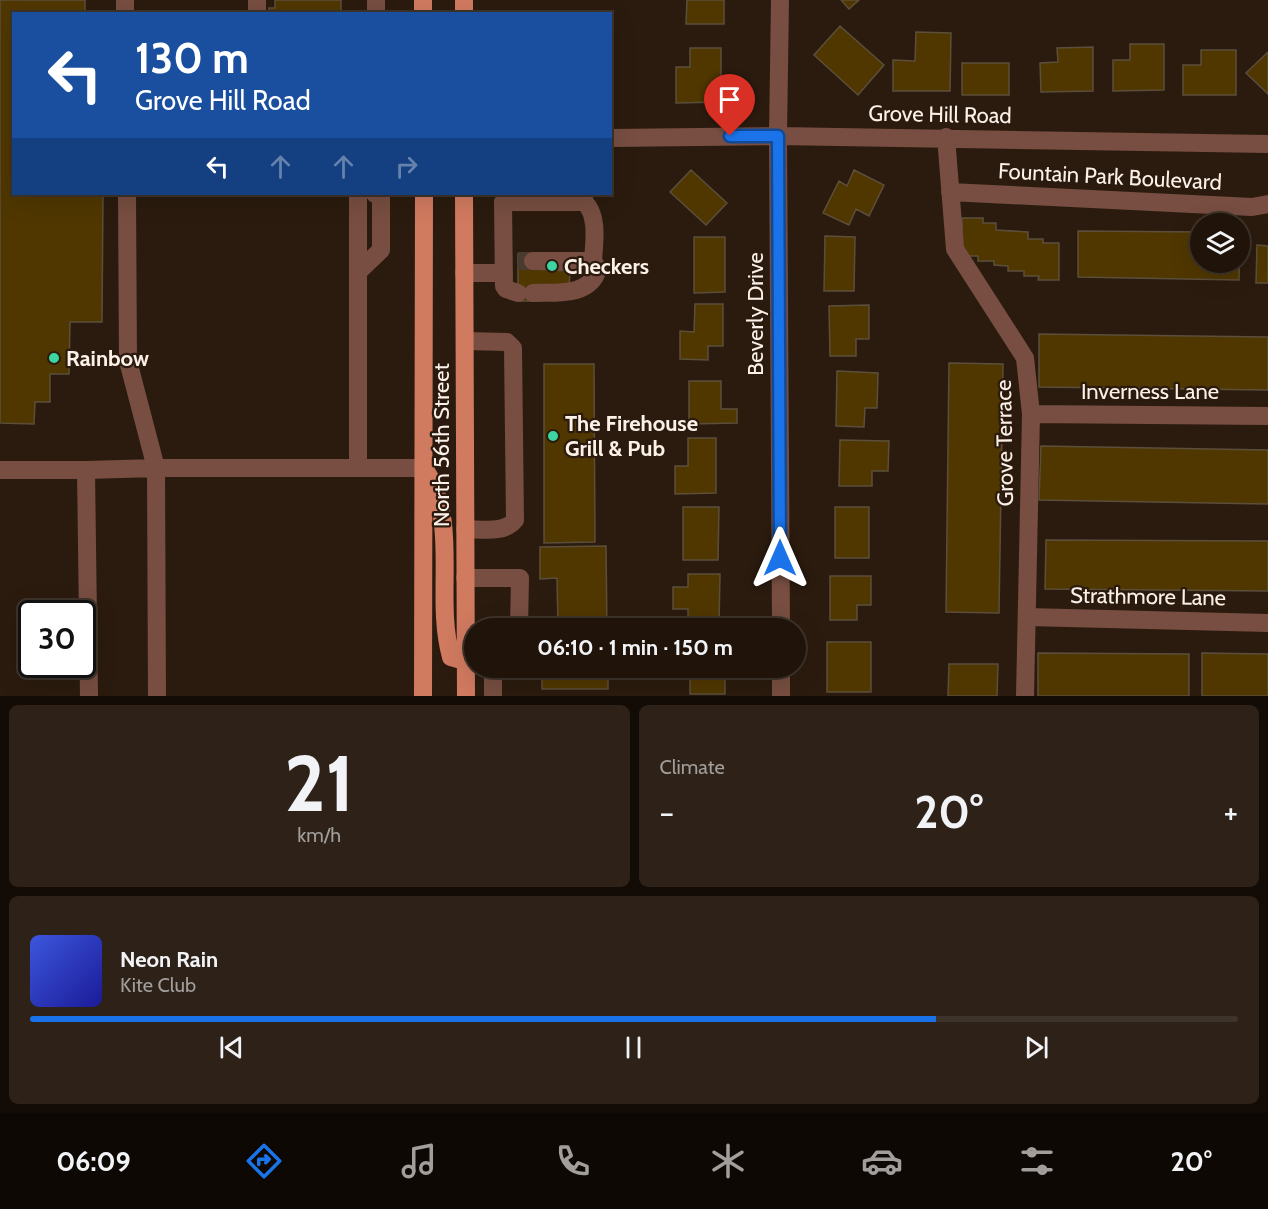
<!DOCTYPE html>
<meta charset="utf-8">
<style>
:root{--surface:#20140a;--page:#2d2118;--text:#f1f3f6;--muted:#a29e9c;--line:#3d332b;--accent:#1a73e8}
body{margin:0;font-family:Cabin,sans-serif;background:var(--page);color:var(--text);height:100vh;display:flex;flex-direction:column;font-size:22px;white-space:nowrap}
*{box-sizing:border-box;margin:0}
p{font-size:20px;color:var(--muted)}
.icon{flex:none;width:33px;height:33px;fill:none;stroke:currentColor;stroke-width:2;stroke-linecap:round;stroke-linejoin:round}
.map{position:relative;height:696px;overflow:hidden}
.sheet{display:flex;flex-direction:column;gap:9px;padding:9px;background:#120b06;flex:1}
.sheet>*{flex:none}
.top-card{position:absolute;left:12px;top:12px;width:600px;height:183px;border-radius:0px;box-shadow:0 6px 24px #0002,0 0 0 2px var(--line);background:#1a4fa0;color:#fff;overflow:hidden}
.controls{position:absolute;left:1190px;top:213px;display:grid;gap:12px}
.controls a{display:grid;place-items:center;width:60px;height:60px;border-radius:50%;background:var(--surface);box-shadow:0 6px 24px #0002,0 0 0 2px var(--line);font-size:30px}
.speed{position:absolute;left:18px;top:600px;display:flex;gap:12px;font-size:30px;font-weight:700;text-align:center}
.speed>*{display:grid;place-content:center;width:78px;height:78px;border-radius:50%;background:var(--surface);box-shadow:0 6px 24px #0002,0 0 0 2px var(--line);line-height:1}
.speed .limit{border:3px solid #111;border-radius:9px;background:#fff;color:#111}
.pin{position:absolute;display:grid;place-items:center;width:51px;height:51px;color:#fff;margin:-62px -26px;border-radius:50% 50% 50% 0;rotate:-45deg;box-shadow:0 0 6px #0007}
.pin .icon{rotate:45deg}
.me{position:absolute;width:66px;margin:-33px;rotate:0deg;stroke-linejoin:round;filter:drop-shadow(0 0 4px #0008)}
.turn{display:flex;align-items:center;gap:21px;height:126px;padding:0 24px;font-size:27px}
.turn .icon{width:78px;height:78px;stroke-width:2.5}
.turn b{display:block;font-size:42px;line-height:51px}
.lanes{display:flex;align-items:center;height:57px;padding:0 24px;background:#0003;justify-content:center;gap:30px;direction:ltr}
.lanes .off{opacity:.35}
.big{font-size:45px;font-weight:800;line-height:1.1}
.sheet .widget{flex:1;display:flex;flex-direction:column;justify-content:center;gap:9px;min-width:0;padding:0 21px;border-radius:9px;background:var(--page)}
.sheet .dial{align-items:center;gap:0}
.dial b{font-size:78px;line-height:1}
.song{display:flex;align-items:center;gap:18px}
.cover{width:72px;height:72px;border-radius:9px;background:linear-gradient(135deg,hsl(230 70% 55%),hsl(240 70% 35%))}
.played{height:6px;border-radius:3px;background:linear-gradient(90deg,var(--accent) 75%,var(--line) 75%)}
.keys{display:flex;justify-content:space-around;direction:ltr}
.heat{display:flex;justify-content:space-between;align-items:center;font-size:33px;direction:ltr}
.sheet .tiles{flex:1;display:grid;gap:9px;grid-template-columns:1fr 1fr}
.widget:last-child{grid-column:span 2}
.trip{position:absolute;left:464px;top:618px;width:342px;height:60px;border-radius:30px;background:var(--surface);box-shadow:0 6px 24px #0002,0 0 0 2px var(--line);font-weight:800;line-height:60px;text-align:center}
.tab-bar{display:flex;height:96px;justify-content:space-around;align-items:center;background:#0d0804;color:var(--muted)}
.tab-bar .icon{width:42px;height:42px}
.tab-bar .current{color:var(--accent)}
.tab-bar b{font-size:27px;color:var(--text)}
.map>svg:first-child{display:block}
</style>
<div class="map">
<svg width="1268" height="696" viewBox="0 0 1268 696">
<rect width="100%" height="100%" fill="#2b1b0e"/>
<!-- building -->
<path fill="#503700" stroke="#5b4f3b" stroke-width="1.5" d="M0,0H85V14H14V194H103L102,322H70L69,374H50V402H35L34,424L0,423Z
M275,0H341V14H269V8H275Z
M687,0H724V24H686Z
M841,0H859L849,9Z
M840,26L884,65L858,95L814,55Z
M916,32L951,33L950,91H893V60L915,61Z
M1130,44H1164V90L1113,91V60H1130Z
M1093,47V91L1041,92L1040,63L1058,62L1057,48Z
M690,48H721V102L676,103V67H690Z
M1201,50H1236V95H1183V65H1201Z
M1268,52V94L1246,73Z
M962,63H1009V95H962Z
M691,170L727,203L706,225L670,192Z
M854,170L884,185L869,216L856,209L849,225L823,213L839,181L847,186Z
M962,218H983V223H996V230L1028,232V239H1043V243H1059V280H1038L1039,276H1024V271H1008V266L994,265V261H978V256H963Z
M1078,231L1200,232V262H1239L1240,233L1239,280L1078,277Z
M825,236L855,237L854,291H824Z
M694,237H725V292L694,293Z
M1257,245L1268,246V283H1256Z
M518,254L533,255V269L570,271L569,288L533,301H518Z
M695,304H723V346H708V360L680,359V331L694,332Z
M869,305V339H856V356H830L829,306Z
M1039,334L1268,337V390L1039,387Z
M949,363L1003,364L999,613L946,612Z
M544,364H594L595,542L544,543Z
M837,371L878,373L877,408H865L864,427L836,426Z
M689,381H721V409H737V423L689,424Z
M688,438H716V493L675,494V466H688Z
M840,440L889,441L888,471H872V486H839Z
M1041,446L1268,450V504L1039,500Z
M683,507H719L718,560H683Z
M835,507H869V558H835Z
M1046,540L1268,541V591L1045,589Z
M606,546L607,628H558L557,578L540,579V547Z
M688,574H720L719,626H688V609H673V587H688Z
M830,576H871V605H857V620H830Z
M827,642H871V692H827Z
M1038,653L1189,654V696H1038Z
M1202,653L1268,654V696H1202Z
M949,664H998L997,696H948Z
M542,668H608V689H542Z
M690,668H725V694H690Z"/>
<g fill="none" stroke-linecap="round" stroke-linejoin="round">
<!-- minor-tunnel -->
<path stroke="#4a3b2f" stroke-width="18" stroke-dasharray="18 9" stroke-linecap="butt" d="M518,261H533"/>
<!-- minor -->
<path stroke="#774e41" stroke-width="18" d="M125,0V14
M376,0V14
M780,0L778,136L781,628
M257,14V0
M946,137L955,249L1025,358L1031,414L1025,696
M610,138L778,136L1268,144
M950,192L1252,207L1268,204
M127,194L128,361L156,468H424
M358,194V468
M533,261H593C594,243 599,215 584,202
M358,272L381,250V196L375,194
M464,273H502
M518,293L506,289L504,286L503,202H584V194
M533,293C556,292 590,297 598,269L593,261
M465,341L507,342L513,348L515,520C504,534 481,529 465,529
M1031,414L1268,416
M0,470H86
M465,578H520L519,628
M1027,617L1268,623
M493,668V696
M781,668V696
M89,696L86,470L156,468L157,696"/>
<!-- major -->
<path stroke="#d07a60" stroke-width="18" d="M423,0V14
M464,14V0
M464,194L466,696
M425,469C460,525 434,596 451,657L465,661
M423,696L424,194"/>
</g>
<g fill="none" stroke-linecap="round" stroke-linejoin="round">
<!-- route casing -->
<g stroke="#114b97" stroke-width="15">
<path id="route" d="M730,136H778L780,558"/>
</g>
<!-- route -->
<use href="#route" stroke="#1a73e8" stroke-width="10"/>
</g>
<!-- markers -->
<g fill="#3dd4a3" stroke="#2b1b0e" stroke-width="2">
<circle cx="552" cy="266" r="6"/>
<circle cx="54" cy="358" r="6"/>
<circle cx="553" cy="436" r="6"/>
</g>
<g text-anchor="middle" stroke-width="4.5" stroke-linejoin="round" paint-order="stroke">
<!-- street labels -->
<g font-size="22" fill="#fcf1e8" stroke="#2b1b0e">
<text transform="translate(940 114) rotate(1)" y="8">Grove Hill Road</text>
<text transform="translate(1110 176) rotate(3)" y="8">Fountain Park Boulevard</text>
<text transform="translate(755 314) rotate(-90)" y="8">Beverly Drive</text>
<text x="1150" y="399">Inverness Lane</text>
<text transform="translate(1004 443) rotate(-91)" y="8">Grove Terrace</text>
<text transform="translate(441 445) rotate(-90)" y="8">North 56th Street</text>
<text transform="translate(1148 596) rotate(1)" y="8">Strathmore Lane</text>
</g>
<!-- poi labels -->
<g font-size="22" font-weight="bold" fill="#fcf1e8" stroke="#2b1b0e" text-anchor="start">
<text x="564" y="274">Checkers</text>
<text x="66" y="366">Rainbow</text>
<text x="565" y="431">The Firehouse<tspan x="565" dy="25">Grill &amp; Pub</tspan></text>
</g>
</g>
</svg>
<div class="controls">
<a><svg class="icon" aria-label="layers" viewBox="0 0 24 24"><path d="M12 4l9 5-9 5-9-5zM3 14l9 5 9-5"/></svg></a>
</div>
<div class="speed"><div class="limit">30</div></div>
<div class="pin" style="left:730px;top:136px;background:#d93025"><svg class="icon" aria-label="arrive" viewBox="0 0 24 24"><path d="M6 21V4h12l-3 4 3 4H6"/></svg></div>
<svg class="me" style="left:780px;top:558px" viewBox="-20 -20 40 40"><path d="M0-17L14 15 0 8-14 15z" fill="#1a73e8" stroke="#fff" stroke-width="4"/></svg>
<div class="trip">06:10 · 1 min · 150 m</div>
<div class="top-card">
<div class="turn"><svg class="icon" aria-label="left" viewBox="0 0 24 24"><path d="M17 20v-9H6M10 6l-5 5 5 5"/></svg><div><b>130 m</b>Grove Hill Road</div></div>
<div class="lanes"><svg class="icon" aria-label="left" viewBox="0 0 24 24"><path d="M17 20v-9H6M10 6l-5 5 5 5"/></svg><svg class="icon off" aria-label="ahead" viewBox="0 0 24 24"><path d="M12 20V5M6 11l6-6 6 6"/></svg><svg class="icon off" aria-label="ahead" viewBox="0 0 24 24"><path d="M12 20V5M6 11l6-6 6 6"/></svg><svg class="icon off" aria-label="right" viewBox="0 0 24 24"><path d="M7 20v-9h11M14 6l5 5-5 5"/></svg></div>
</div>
</div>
<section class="sheet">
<div class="tiles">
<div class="widget dial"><b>21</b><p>km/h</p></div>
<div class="widget"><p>Climate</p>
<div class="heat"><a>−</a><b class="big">20°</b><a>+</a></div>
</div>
<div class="widget">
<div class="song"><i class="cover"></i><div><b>Neon Rain</b><p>Kite Club</p></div></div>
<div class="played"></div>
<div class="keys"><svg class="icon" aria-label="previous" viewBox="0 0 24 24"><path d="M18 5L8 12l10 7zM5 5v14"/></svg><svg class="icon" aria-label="pause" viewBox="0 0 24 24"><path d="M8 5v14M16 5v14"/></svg><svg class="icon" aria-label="next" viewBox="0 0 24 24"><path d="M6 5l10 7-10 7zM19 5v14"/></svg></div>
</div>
</div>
</section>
<nav class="tab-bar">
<b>06:09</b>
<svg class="icon current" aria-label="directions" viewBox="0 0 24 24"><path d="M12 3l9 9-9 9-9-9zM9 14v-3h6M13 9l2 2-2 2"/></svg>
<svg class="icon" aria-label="music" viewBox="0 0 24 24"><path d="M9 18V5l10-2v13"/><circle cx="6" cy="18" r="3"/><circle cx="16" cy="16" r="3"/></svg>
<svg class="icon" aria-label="phone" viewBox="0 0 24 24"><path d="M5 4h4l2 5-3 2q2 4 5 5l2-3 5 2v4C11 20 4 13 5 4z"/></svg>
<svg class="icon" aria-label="climate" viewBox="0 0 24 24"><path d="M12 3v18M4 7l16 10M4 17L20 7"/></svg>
<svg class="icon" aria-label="car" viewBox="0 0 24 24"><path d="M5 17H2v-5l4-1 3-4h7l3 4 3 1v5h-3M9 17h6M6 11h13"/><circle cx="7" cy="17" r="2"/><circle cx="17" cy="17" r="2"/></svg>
<svg class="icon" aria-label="filters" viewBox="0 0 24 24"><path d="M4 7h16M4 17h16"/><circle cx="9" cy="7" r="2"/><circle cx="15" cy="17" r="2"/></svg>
<b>20°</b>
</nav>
